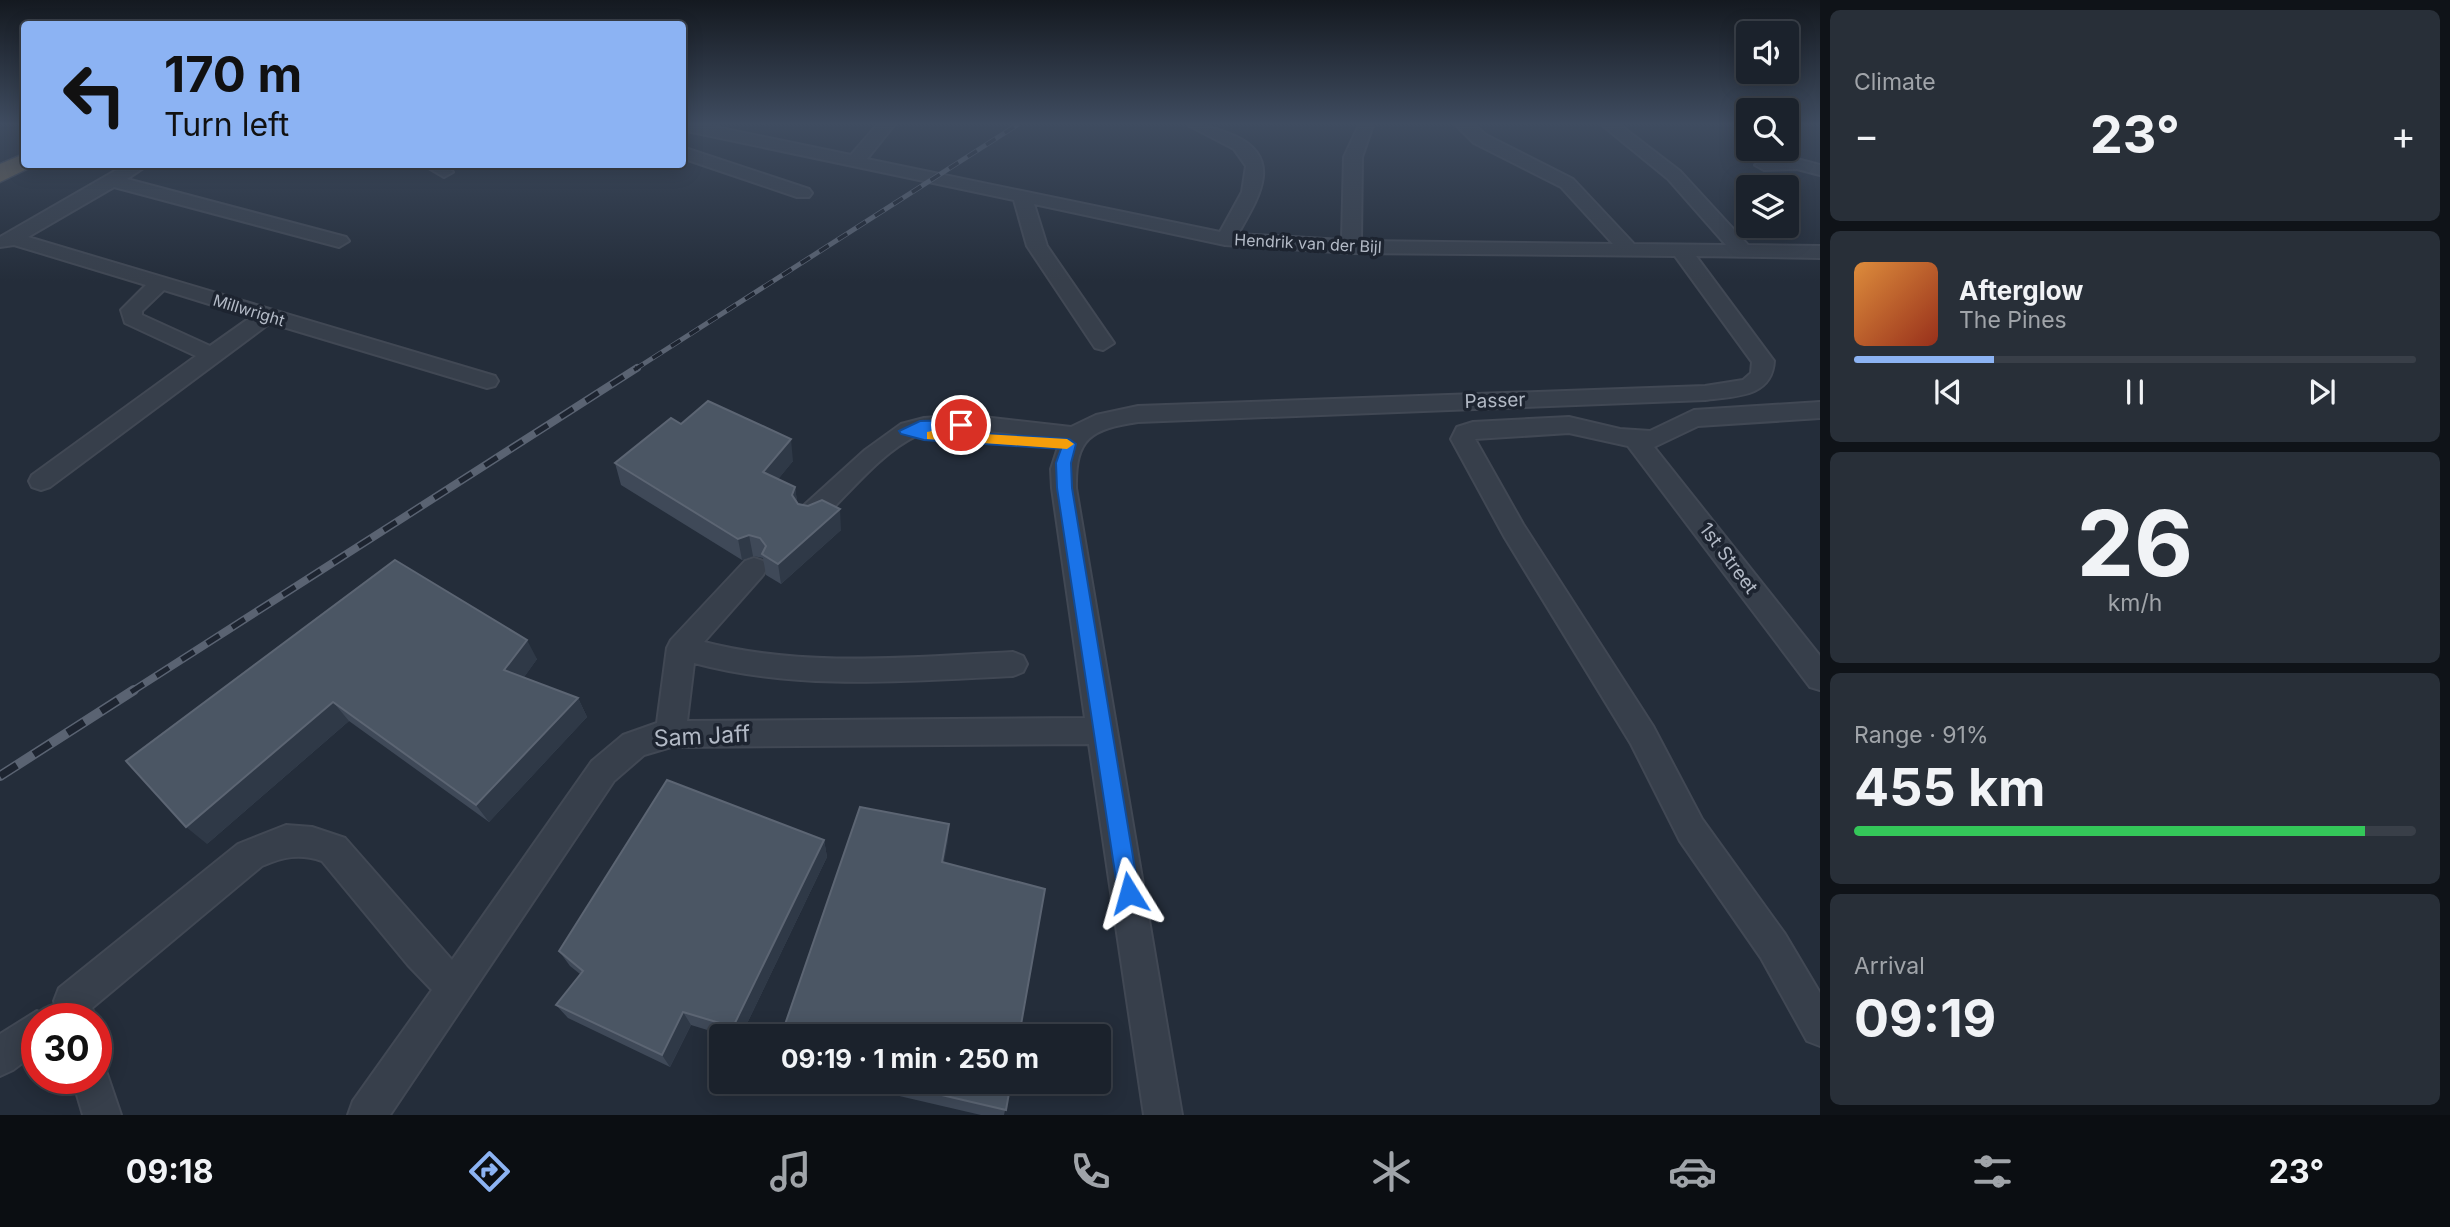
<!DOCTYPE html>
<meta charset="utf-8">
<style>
:root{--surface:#1b222c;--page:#282f38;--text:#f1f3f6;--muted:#a0a4a9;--line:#393f48;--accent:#8cb3f3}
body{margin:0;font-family:Inter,sans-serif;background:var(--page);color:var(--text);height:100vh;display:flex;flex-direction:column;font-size:26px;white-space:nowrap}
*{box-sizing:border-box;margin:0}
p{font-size:23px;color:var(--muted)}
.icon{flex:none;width:38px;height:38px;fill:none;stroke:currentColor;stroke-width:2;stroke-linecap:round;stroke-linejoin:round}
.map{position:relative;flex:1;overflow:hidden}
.panel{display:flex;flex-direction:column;gap:10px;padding:10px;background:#0f1318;width:630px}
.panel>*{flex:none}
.banner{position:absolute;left:21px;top:21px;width:665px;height:147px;border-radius:7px;box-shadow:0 4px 18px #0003,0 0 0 2px var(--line);background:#8cb3f3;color:#111;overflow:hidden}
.fabs{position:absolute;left:1736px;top:21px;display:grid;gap:14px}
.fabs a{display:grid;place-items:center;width:63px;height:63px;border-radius:7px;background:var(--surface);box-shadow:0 4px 18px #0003,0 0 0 2px var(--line);font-size:35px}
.speed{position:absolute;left:21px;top:1003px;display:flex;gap:14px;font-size:35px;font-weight:700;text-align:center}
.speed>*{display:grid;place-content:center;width:91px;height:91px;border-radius:50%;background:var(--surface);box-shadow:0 4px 18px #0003,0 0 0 2px var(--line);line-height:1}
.speed .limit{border:10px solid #d22;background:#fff;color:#111}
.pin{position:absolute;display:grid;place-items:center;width:60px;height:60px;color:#fff;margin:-30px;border:4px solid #fff;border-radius:50%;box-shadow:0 2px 7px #0007}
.me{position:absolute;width:77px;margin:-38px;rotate:352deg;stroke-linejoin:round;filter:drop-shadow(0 0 5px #0008)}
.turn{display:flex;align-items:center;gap:24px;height:147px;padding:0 28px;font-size:32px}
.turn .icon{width:91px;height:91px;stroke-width:2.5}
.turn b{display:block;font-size:49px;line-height:60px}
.big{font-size:52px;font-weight:700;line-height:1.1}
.panel .card{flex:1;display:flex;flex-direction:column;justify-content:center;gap:10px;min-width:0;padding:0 24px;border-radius:10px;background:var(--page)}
.panel .dial{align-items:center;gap:0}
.dial b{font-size:91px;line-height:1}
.song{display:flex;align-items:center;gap:21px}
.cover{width:84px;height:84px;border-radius:10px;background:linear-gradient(135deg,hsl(30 70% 55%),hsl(10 70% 35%))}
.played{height:7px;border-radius:4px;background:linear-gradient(90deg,var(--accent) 25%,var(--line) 25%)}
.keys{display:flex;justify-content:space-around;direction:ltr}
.heat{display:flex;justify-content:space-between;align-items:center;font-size:38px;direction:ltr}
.charge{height:10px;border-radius:5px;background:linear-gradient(90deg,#34c759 91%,var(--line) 0)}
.trip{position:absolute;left:709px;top:1024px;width:402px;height:70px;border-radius:7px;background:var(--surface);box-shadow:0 4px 18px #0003,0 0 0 2px var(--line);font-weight:700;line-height:70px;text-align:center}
.tabs{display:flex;height:112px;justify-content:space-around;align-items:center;background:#0b0e12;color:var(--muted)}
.tabs .icon{width:49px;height:49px}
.tabs .on{color:var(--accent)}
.tabs b{font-size:32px;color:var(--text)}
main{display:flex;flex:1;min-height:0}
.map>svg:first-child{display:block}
</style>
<main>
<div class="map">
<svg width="1820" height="1115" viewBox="0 0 1820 1115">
<rect width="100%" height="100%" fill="#242d3a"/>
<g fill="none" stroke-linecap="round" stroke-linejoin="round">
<!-- minor casing -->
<g stroke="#414854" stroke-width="4">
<path id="minor" d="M682,125H706L851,155L877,125H894L867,159L1220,232L1242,192L1246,166L1234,149L1188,125C1206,125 1218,129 1235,136C1285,159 1257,200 1238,234L1342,240L1344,157L1359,125H1373L1362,157L1361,241L1613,244L1561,187L1474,143L1456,125H1474L1486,135L1573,179L1634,244L1726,245L1668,179L1602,125H1620L1680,171L1748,245L1820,246V258L1696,256L1774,361C1772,398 1734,396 1705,400L1138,422C1091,429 1075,438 1076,488L1182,1115H1144L1089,744L671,747L644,755L614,781L390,1115H348L353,1101L432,990L408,965L322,861C299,853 283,857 262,866L92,1008L95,1018H59L54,1001L59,988L238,844L286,825L312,827L345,838L452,960L592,761L623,735L657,723L667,648L671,640L745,561L754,558L763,561L767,568L763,575L704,642C804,668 911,657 1013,652L1023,656L1027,664L1023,672L1013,676C907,681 798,691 694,663L687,721L1085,718L1052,488L1051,469L1060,441C1026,435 947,422 916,436C879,454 849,494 819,522L810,524L801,522L797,515L801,508L865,450L901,424L924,418L966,415L1071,427L1096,415L1138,406L1705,386L1743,380L1751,373L1752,362L1675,256L1351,253L1225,245L1034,204L1047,246L1114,343L1103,350L1095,348L1027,246L1014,200L682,130Z
M682,147L809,189L812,193L809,197H797L682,158Z
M1797,159L1820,165V175L1797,169L1764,170L1755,165L1764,160Z
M127,164H149L127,179L346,237L349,241L339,247L114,187L28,237L495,376L498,381L495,386L487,388L270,323L50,487L41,490L32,487L29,481L32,475L196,356L125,323L121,310L146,285L14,245L0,247V237ZM164,290L251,317L210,346L142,315V311Z
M422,164H444L453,172L444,177Z
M1820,402V418L1698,426L1654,447L1820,656V690L1810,687L1628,446L1569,433L1475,439L1523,524L1653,726L1702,819L1785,934L1820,993V1046L1807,1041L1761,958L1680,841L1631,744L1505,538L1451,439L1457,427L1473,422L1569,417L1620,429L1650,431L1694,410Z
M37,1011L51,1018H37V1052L13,1070L0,1076V1034Z
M96,1061L104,1065L121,1115H83L72,1078H96Z"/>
</g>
<!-- highway casing -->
<g stroke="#434a56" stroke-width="3">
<path id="highway" d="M24,154V164L33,166L0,182V164Z"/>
</g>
<!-- minor -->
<use href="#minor" fill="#373f4b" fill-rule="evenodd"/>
<!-- highway -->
<use href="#highway" fill="#706655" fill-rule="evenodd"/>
<!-- rail-far2 casing -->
<g stroke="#5a6372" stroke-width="5">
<path id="rail-far2" d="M634,370L1017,125"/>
</g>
<!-- rail-far1 casing -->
<g stroke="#5a6372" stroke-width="8">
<path id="rail-far1" d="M131,692L637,368"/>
</g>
<!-- rail casing -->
<g stroke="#5a6372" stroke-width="10">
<path id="rail" d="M0,776L134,690"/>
</g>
<!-- rail-far2 -->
<use href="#rail-far2" stroke="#1d2430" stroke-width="3.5" stroke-dasharray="11" stroke-linecap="butt"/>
<!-- rail-far1 -->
<use href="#rail-far1" stroke="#1d2430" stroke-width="5" stroke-dasharray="15" stroke-linecap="butt"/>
<!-- rail -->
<use href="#rail" stroke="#1d2430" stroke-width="7" stroke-dasharray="20" stroke-linecap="butt"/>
</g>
<!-- wall -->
<path fill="#3f4958" d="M681,424L793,461L778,479L795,487L797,502L841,530L781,584L766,575L763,558L753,556L742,560L621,485L615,463Z
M395,560L537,659L524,677L578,698L587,717L489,822L349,721L207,844Z
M824,840L827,857L741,1036H727L691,1025L670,1067L568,1018L556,1005L580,974L570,966L559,951Z
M839,1082H1011L1004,1115H981Z"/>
<!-- shaded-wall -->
<path fill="#2f3947" d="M791,439L793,461L767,493L763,472Z
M795,487L798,508L792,495Z
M840,509L841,530L781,584L778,564Z
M749,535L753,556L742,560L738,539Z
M527,640L537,659L515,690L504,670Z
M578,698L587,717L489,822L476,805Z
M333,702L349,721L207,844L186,827Z
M949,824L948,841L941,879L942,862Z
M824,840L827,857L741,1036H737L733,1027Z
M683,1012L691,1025L670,1067L662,1055Z"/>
<!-- building -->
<path fill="#4b5664" stroke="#5c6573" stroke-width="2" d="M708,401L791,439L763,472L795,487L792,495L798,504L808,506L822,500L840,509L778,564L762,554L766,546L760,538L749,535L738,539L615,463L671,418L681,424Z
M395,560L527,640L504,670L578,698L476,805L333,702L186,827L126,761Z
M667,780L824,840L733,1027L683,1012L662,1055L556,1005L583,971L559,951Z
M860,807L949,824L942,862L1045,889L1019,1036H781Z
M886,1082H1011L1006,1110Z"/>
<!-- sky -->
<linearGradient id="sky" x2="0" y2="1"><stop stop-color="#141920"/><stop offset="0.44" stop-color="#3f4c60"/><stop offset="1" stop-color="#3f4c60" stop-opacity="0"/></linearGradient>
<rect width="1820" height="281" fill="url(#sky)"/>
<!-- route -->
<path fill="#1a73e8" stroke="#114b97" stroke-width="2" d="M961,420L966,421V428L931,430L1069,439L1076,444L1071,463L1072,488L1139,893L1136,900L1129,903L1121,900L1118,893L1057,488L1056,463L1061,449L924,440L901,434L899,431L920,421Z"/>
<!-- slow -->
<path fill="#f59e0b" d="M932,431L1067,439L1074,444L1067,449L927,439V432Z"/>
<g text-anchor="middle" stroke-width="7" stroke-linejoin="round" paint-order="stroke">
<!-- far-street labels -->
<g font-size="16" fill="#b3bac6" stroke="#1d2430">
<text transform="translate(1308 243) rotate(3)" y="6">Hendrik van der Bijl</text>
<text transform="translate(249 310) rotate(17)" y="6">Millwright</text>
</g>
<!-- street labels -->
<g font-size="19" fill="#b3bac6" stroke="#1d2430">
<text transform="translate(1495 400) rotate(-2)" y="7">Passer</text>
<text transform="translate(1729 558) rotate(53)" y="7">1st Street</text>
</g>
<!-- near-street labels -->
<g font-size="23" fill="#b3bac6" stroke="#1d2430">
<text transform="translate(702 736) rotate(-3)" y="8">Sam Jaff</text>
</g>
</g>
</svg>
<div class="fabs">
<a><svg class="icon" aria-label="sound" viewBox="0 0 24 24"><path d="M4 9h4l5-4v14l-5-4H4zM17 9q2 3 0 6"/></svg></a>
<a><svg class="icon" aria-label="search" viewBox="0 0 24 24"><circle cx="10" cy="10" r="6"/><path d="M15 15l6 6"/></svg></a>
<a><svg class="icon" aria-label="layers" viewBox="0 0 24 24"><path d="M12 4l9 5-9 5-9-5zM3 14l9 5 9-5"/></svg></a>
</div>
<div class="speed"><div class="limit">30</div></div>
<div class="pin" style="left:961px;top:425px;background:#d93025"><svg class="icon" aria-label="arrive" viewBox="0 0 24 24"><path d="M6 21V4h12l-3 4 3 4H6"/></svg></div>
<svg class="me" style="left:1129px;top:893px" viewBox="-20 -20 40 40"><path d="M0-17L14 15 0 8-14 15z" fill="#1a73e8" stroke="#fff" stroke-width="4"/></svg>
<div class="trip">09:19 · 1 min · 250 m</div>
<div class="banner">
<div class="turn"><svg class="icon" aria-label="left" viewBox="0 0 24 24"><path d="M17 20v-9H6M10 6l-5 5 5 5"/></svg><div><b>170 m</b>Turn left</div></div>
</div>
</div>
<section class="panel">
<div class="card"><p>Climate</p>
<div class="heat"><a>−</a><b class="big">23°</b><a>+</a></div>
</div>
<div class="card">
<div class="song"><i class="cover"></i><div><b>Afterglow</b><p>The Pines</p></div></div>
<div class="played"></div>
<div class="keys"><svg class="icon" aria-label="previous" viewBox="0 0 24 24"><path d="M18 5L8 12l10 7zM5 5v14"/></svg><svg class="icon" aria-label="pause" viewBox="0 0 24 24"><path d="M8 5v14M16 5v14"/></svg><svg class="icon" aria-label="next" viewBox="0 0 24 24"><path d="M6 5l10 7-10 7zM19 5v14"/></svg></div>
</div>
<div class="card dial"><b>26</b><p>km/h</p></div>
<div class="card"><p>Range · 91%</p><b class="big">455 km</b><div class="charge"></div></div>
<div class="card"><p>Arrival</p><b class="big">09:19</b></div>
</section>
</main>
<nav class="tabs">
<b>09:18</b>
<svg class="icon on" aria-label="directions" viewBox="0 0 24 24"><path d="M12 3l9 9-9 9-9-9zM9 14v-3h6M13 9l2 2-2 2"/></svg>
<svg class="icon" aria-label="music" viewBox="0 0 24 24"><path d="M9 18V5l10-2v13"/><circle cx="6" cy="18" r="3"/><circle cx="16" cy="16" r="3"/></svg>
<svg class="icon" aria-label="phone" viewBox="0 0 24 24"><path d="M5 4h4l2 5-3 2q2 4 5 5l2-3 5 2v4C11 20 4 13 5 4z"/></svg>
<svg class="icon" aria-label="climate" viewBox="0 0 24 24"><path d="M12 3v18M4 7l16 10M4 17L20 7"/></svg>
<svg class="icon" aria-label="car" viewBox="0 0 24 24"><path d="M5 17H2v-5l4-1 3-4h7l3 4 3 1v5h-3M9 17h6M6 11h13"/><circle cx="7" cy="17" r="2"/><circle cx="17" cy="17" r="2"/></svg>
<svg class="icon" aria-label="filters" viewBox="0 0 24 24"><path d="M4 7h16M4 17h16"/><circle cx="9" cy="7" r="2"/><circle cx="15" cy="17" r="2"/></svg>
<b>23°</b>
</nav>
